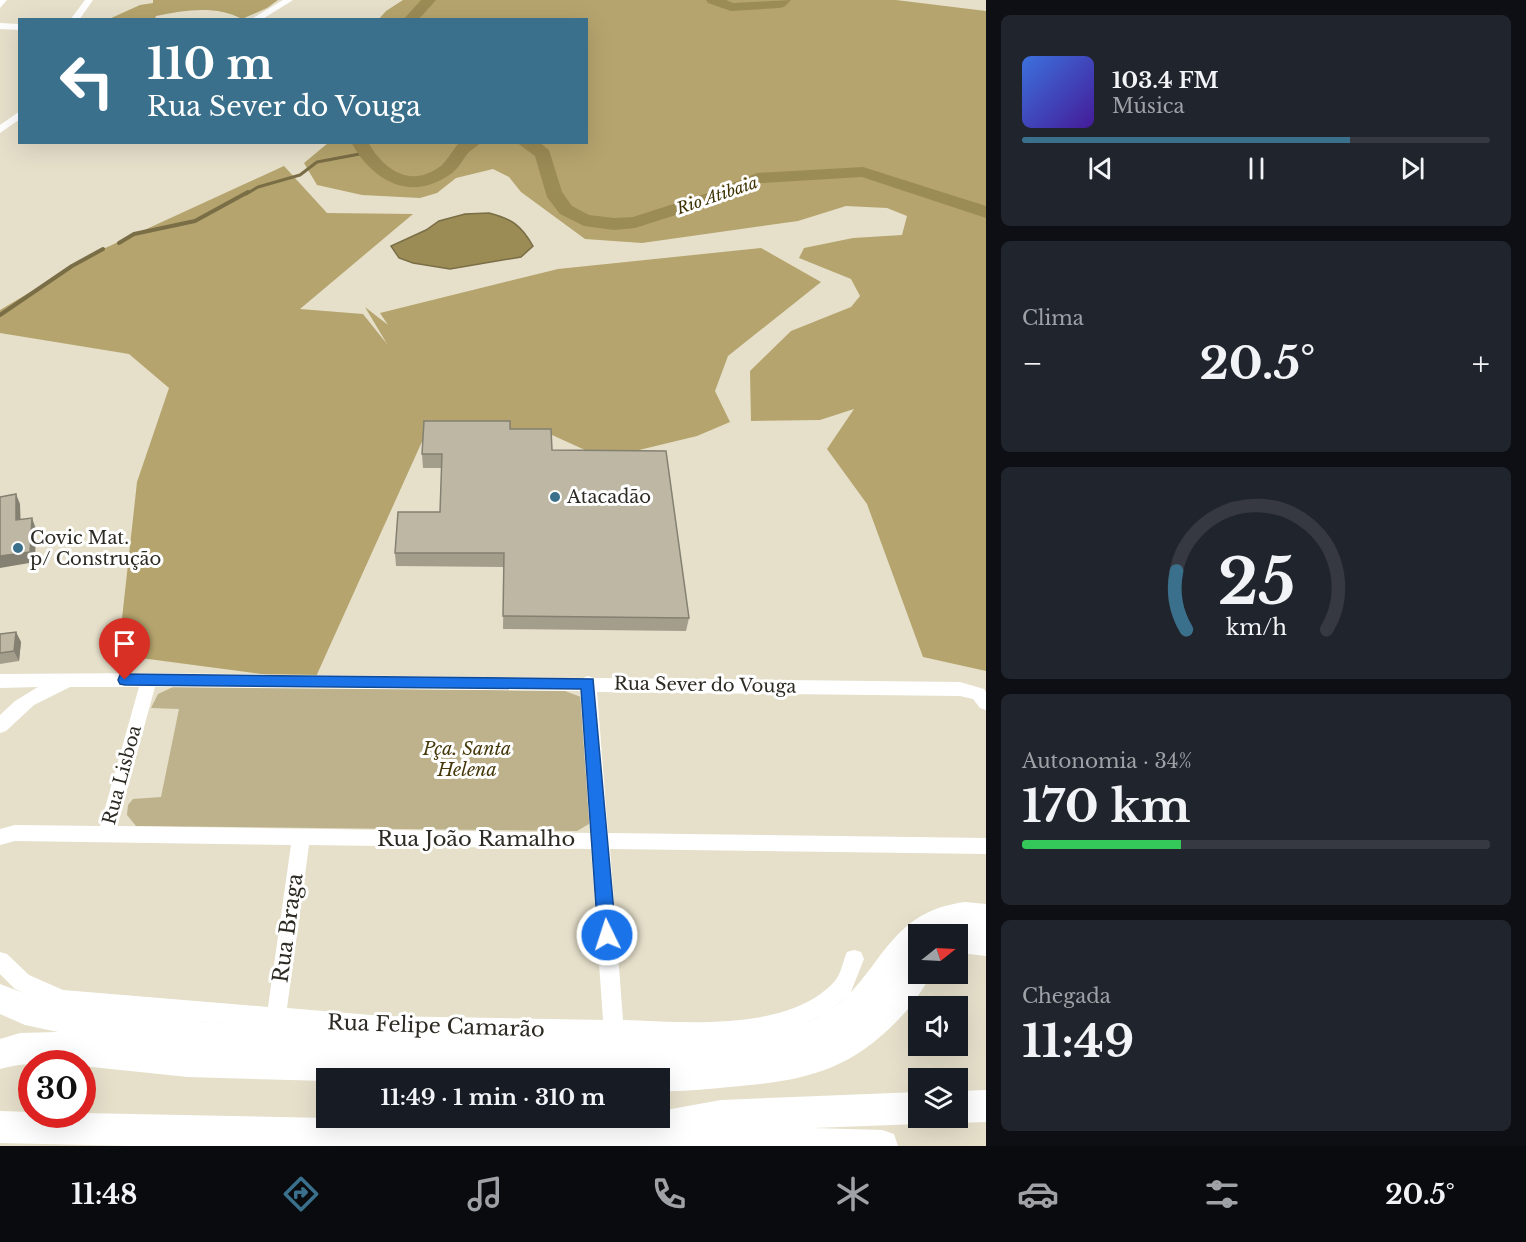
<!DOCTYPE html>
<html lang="pt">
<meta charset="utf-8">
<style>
:root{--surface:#171b24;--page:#20242c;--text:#f1f3f6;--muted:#9ea1a6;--line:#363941;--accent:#3a708b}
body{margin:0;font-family:"Libre Baskerville",serif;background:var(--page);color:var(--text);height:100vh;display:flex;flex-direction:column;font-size:22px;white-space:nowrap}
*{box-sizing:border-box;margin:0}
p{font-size:20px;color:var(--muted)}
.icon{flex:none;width:33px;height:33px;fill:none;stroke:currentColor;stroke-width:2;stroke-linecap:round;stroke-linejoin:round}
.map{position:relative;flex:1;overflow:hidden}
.side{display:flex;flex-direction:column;gap:15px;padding:15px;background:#0d0f14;width:540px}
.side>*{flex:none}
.hud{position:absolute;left:18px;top:18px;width:570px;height:126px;border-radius:0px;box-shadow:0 6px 24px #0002;background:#3a708b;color:#fff;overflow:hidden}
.needle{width:39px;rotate:72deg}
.tools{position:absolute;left:908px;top:924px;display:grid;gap:12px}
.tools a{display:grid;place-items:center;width:60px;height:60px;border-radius:0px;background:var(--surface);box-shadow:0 6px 24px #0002;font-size:30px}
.speed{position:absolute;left:18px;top:1050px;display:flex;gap:12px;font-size:30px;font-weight:700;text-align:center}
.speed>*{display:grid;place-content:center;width:78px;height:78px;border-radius:50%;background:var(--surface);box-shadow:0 6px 24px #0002;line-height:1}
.speed .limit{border:9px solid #d22;background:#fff;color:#111}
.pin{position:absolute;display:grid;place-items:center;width:51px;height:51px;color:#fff;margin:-62px -26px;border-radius:50% 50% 50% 0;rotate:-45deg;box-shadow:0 0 6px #0007}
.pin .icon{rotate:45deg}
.me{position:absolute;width:66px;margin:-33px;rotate:356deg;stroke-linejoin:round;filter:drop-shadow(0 0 4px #0008)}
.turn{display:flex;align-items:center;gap:21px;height:126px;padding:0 30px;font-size:27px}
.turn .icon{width:78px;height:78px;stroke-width:2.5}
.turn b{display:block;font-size:42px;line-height:51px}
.big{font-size:45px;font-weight:700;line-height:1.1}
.side .tile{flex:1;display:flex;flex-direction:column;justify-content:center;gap:9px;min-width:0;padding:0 21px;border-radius:9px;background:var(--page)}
.side .dial{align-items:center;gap:0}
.dial svg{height:156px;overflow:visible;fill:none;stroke:var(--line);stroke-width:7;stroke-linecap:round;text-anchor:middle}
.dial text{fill:var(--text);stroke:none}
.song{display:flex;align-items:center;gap:18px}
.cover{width:72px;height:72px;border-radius:9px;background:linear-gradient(135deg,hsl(220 70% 55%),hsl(260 70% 35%))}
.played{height:6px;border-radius:3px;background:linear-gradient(90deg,var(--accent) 70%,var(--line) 70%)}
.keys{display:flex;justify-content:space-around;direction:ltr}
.heat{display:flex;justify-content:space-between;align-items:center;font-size:33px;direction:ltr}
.charge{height:9px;border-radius:4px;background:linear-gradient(90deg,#34c759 34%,var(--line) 0)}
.trip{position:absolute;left:316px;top:1068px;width:354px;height:60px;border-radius:0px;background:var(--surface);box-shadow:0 6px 24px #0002;font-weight:700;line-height:60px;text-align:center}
.dock{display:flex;height:96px;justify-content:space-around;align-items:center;background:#090b0e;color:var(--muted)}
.dock .icon{width:42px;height:42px}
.dock .selected{color:var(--accent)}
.dock b{font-size:27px;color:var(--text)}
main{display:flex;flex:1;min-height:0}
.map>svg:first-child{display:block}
</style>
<main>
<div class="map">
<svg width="986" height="1146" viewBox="0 0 986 1146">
<rect width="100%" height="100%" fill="#e6e0cb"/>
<!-- green -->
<path fill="#bdb28c" d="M175,686L565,691L581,697L591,816L589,824L577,831L136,826L127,815L128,805L133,799L161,797L179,709L151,708L158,694Z"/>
<!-- forest -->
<path fill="#b5a46d" d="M153,0H278L267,8L242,19C216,5 185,10 156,16L155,19H109L140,5L153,3Z
M403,0H896L986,11V671L923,657L867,504L827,449L854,409L820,420L751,421L750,371L791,331L851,307L860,296L851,279L799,258L804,248L853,238L902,235L907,216L887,208L846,206L798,221L642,243L585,239L521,192L509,177L493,169L456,178L437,193L420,198L362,195L317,185L304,163L328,143L586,142V20L379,19L386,11Z
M284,166L327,213L413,214L300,309L363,314L387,344L365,307L388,325L380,313L558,269L761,248L821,282L728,356L715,391L730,422L697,436L635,451L596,455L541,430L425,435L314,681L118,655L137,482L169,388L129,354L0,333V310L103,249Z"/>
<!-- water -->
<path fill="#9b8b55" stroke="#7a6e46" stroke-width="1.5" d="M489,213C512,219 521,225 533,246L521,257L450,269L413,263L399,258L391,246L426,230L439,221L465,214Z"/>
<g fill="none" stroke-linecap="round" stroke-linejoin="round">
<!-- stream-far1 -->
<path stroke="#7a6e46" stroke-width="3" d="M246,194L258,187L300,175L317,162L365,153"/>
<!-- stream -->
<path stroke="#7a6e46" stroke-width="4" d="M119,243L134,234L195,221L248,192
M0,315L72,266L103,249"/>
<!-- river -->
<path fill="#9b8b55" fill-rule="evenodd" d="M421,0H436L418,20H403Z
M706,0H726L733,3L791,0L784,7L779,8L731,11L708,3Z
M351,142H368C384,171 412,189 442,165C449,158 453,149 460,142H481C478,146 474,148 470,151C463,158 460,167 452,173C412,203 373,182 351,142Z
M516,142H539L549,150L562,192L572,206L589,215L614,218L633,217L711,192L757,173L863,167L986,206V218L862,177L760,183L723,200L635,228L614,230L584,226L560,214L547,197L535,156Z"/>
<!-- minor -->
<path fill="#fff" fill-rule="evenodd" d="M0,0H7L0,8Z
M85,0H93L79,20H70Z
M283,0H293L261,20H250Z
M0,23L20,24V30L0,29Z
M20,111V119L0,133V125Z
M149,673L583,678L588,676L594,678L960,682L984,689L986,692V710L980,708L973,699L960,696L597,692L608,833L986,838V854L610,849L623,1020C685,1022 788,1032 834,982C841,975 843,961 847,952L854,950L861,952L864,959L850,994L827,1013L789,1030L758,1037L694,1042L383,1036L62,1010L15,989L0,974V952L7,954L29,975L63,990L268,1007L291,845L15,841L0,845V829L15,825L100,826L139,687H70L34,705L6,731L0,733V715L15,701L38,687L0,688V674ZM155,687L580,691L590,833L117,826ZM309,845L591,849L603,1020L383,1016L287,1008Z"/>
<!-- highway -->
<path fill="#fff" fill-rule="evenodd" d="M965,902L986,904V956L969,954L957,957V934H946L954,930L943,934H918V974H931C923,991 909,1009 896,1022C845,1074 799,1081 729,1087C706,1089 683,1092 660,1091V1078H327V1081L188,1077L82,1066V1064C54,1064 28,1061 0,1069V1039L20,1033L58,1032L25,1025L0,1014V984C43,1002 88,1008 134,1014C235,1027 338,1028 440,1032C510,1035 580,1040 650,1040C699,1040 749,1039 797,1025C865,1006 871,946 921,916C935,908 950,904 965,902Z
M986,1090V1122L957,1123L946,1118H957V1091Z
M918,1092V1118H930L918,1124L813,1128L882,1130L894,1134L898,1146H133L0,1143V1111L32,1112V1114H82V1113L626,1124L628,1120L660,1118V1111L721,1100Z"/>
</g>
<!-- wall -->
<path fill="#a39d8c" d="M510,429L552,450L689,618L686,631L503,629L504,567L396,566L395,553L440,512L442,468H423L422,454Z
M16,632L21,642L19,661L0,664V634Z"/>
<!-- shaded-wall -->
<path fill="#848072" d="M16,494L20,504L21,531L16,520Z
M32,518L36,529L35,562L0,568V556Z
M16,632L21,642L19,661L14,651Z"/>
<!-- building -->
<path fill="#bdb7a3" stroke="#848072" stroke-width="1.5" d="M424,421H510V429H551L552,450L666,451L689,618L503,616L504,553H395L398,512H440L442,454H422Z
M16,494V520L32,518L30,552L0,556V497Z
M16,632L14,651L0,653V634Z"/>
<!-- route -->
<path fill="#1a73e8" stroke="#114b97" stroke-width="1.5" d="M125,674L593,679L616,935L613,941L607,943L601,941L598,935L581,689L125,685L120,684L118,680L120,675Z"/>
<!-- markers -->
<g fill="#3a708b" stroke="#fff" stroke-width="2">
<circle cx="555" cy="497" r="6"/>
<circle cx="18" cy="548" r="6"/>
</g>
<g text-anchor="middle" stroke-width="6" stroke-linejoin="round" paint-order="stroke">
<!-- far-water labels -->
<g font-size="16" font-style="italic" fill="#3f3304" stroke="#fff">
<text transform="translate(717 195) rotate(-19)" y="6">Rio Atibaia</text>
</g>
<!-- poi labels -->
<g font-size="18" fill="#2c2a22" stroke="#fff" text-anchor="start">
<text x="567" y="503">Atacadão</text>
<text x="30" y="544">Covic Mat.<tspan x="30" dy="21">p/ Construção</tspan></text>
</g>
<!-- street labels -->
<g font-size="18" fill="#2c2a22" stroke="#fff">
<text transform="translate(705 685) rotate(1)" y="6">Rua Sever do Vouga</text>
<text transform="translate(122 775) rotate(-75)" y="6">Rua Lisboa</text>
</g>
<!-- park labels -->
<g font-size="18" font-style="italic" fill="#45380a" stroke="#fff">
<text x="467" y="755">Pça. Santa<tspan x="467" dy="21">Helena</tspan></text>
</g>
<!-- near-street labels -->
<g font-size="21" fill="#2c2a22" stroke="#fff">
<text x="476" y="846">Rua João Ramalho</text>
<text transform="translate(288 928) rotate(-82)" y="7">Rua Braga</text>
<text transform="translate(436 1026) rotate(2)" y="7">Rua Felipe Camarão</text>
</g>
</g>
</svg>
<div class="tools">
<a><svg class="needle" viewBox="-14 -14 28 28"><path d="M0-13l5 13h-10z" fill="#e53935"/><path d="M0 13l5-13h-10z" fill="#9ea1a6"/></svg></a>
<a><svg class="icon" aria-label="sound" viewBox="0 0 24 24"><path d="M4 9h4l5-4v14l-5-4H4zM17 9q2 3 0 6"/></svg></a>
<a><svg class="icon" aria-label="layers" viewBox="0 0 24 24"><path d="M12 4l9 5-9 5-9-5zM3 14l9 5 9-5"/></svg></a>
</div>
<div class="speed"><div class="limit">30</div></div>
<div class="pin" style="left:125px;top:680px;background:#d93025"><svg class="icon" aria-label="arrive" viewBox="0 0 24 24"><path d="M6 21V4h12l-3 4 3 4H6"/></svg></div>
<svg class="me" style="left:607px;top:935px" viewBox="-20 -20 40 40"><circle r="17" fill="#1a73e8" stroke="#fff" stroke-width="3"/><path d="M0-11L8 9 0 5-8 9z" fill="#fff"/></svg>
<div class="trip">11:49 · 1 min · 310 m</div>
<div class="hud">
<div class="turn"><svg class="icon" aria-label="left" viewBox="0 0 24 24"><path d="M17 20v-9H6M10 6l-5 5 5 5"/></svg><div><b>110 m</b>Rua Sever do Vouga</div></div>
</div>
</div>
<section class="side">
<div class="tile">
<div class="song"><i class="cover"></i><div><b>103.4 FM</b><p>Música</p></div></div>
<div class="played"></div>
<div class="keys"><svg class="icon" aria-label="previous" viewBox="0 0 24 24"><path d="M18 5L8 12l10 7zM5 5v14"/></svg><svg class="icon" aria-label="pause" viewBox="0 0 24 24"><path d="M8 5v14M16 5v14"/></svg><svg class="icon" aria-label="next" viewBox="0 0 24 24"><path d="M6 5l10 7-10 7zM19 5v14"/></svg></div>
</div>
<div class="tile"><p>Clima</p>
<div class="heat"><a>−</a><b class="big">20.5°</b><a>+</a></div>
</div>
<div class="tile dial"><svg viewBox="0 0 100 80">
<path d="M14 69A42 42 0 1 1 86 69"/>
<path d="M14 69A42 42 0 0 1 9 39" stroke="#3a708b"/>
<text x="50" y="56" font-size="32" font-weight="700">25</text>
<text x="50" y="72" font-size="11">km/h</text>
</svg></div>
<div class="tile"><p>Autonomia · 34%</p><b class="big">170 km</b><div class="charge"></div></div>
<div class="tile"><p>Chegada</p><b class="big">11:49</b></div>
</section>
</main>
<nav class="dock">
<b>11:48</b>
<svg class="icon selected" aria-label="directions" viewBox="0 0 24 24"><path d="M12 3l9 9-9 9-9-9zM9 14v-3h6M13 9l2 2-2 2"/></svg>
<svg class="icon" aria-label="music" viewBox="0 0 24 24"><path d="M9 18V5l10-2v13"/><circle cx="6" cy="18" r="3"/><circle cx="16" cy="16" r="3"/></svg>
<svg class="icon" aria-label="phone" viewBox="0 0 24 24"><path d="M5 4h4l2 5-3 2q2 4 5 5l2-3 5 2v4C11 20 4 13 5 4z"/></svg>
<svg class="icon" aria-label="climate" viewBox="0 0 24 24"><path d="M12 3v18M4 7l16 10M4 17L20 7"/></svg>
<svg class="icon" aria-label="car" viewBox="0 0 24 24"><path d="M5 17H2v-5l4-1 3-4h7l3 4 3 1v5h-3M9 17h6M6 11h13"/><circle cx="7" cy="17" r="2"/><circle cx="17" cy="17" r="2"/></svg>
<svg class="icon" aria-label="filters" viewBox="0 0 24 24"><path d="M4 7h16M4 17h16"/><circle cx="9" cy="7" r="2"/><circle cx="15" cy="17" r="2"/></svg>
<b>20.5°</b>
</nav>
